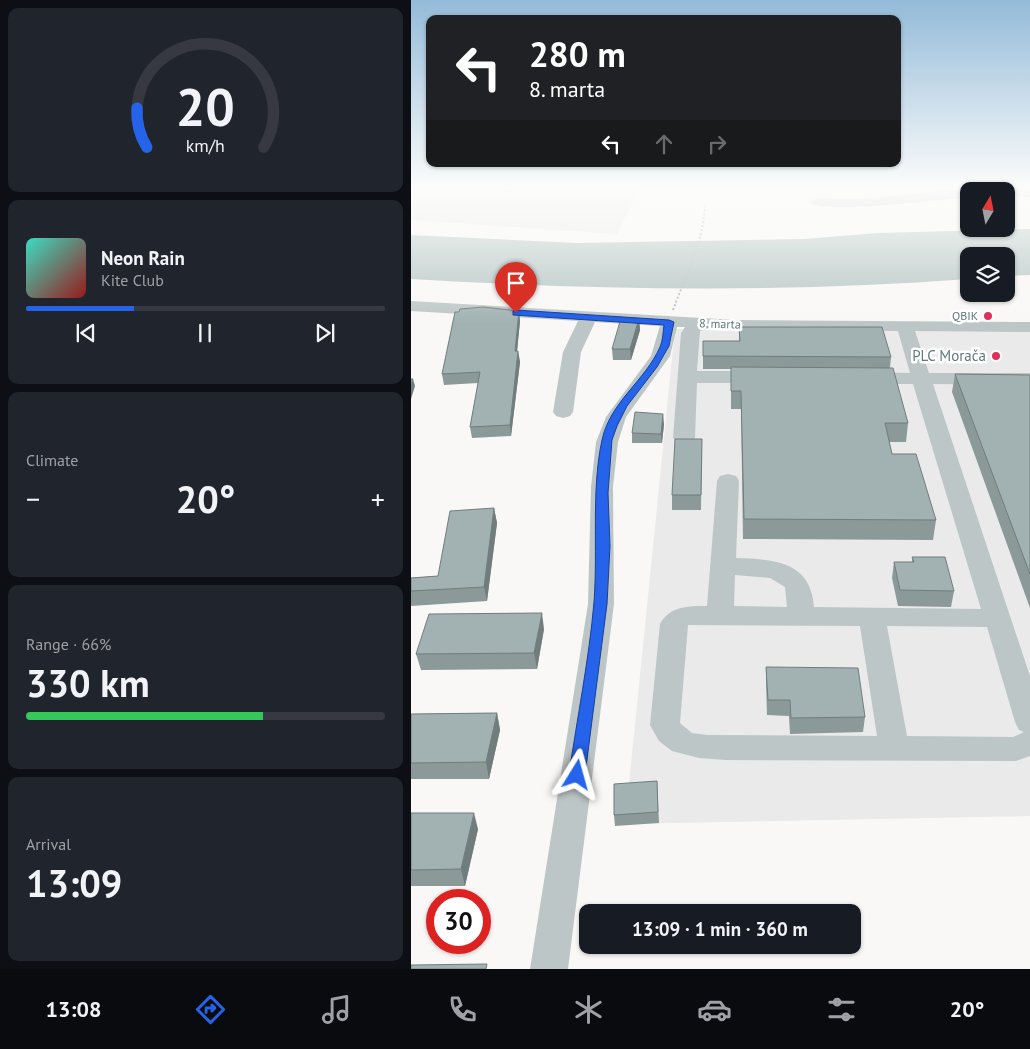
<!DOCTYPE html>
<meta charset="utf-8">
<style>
:root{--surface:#171b24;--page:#20242c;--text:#f1f3f6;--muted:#9ea1a6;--line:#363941;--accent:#2563eb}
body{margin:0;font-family:"PT Sans",sans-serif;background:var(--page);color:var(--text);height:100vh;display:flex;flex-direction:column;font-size:19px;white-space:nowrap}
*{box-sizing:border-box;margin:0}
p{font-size:16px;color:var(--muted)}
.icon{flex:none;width:28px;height:28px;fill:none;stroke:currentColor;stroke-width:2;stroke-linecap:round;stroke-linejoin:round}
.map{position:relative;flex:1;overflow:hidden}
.panel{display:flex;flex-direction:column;gap:8px;padding:8px;background:#0d0f14;width:411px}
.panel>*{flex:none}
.banner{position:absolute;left:15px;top:15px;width:475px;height:152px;border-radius:10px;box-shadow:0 1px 4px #0004;background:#202124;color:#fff;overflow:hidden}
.needle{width:32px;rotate:10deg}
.buttons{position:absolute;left:549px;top:182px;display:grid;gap:10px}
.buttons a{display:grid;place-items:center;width:55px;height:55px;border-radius:10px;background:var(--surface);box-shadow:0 1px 4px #0004;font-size:25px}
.speed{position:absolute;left:15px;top:889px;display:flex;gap:10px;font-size:25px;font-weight:700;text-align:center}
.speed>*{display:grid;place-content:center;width:65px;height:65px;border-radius:50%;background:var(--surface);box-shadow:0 1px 4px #0004;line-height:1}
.speed .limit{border:8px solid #d22;background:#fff;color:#111}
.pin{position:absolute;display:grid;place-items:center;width:42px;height:42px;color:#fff;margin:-51px -21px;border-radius:50% 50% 50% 0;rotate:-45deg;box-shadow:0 0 5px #0007}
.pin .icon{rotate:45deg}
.me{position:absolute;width:55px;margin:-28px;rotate:8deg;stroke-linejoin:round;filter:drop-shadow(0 0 4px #0008)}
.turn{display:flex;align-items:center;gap:18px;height:105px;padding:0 20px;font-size:22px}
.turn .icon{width:65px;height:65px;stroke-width:2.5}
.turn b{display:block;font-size:35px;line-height:42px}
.lanes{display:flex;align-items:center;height:48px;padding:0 20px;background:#0003;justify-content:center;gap:25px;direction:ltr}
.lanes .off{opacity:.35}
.big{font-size:38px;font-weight:700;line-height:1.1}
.panel .tile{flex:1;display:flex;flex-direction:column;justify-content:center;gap:8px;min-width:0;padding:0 18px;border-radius:10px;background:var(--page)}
.panel .dial{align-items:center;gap:0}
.dial svg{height:130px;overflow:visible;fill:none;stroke:var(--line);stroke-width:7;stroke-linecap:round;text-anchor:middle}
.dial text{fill:var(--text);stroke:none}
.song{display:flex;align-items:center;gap:15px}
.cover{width:60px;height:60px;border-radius:8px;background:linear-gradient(135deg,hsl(170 70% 55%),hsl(0 70% 35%))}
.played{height:5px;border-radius:2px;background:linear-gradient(90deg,var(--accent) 30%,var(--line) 30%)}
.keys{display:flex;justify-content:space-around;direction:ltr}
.heat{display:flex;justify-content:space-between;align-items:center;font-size:28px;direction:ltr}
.charge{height:8px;border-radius:4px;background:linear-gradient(90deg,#34c759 66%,var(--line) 0)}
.trip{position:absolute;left:168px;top:904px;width:282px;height:50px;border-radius:10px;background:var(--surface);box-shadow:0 1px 4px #0004;font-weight:700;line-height:50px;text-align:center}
.tab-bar{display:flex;height:80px;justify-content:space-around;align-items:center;background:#090b0e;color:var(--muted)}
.tab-bar .icon{width:35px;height:35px}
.tab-bar .selected{color:var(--accent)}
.tab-bar b{font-size:22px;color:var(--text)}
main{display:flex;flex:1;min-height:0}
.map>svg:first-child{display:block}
</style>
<main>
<section class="panel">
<div class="tile dial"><svg viewBox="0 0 100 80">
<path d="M14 69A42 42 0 1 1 86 69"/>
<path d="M14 69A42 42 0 0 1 8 45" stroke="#2563eb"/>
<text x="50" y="56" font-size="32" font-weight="700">20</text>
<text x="50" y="72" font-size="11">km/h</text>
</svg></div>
<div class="tile">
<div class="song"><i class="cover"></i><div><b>Neon Rain</b><p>Kite Club</p></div></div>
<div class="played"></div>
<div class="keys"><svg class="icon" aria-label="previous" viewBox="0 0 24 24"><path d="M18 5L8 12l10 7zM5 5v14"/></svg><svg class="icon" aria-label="pause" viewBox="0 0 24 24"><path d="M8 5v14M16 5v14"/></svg><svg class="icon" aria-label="next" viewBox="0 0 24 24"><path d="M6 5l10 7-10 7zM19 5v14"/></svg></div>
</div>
<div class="tile"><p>Climate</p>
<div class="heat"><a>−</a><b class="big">20°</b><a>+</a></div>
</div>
<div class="tile"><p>Range · 66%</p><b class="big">330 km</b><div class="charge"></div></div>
<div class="tile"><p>Arrival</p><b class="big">13:09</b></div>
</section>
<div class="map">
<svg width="619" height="969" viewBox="0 0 619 969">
<rect width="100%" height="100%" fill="#f9f8f6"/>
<!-- built -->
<path fill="#e9eae9" d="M0,187H229L206,234L0,220Z
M264,329L619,331V816L214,824Z"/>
<!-- water -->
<path fill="#b5c6c3" d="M619,229V275L595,276V256H558L557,279C372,293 185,290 0,279V235L165,243L393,239L467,233Z"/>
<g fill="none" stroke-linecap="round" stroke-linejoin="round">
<!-- path -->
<path stroke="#b8bebe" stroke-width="2" stroke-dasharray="2 2" stroke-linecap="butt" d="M262,310C275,274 293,242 294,203"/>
<!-- minor -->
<path fill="#bdc6c6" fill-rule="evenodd" d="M578,187L619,189V197L595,196V191H571Z
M558,189L563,191H558V197C535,199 409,215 399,202L406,198L446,199Z
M0,301L325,320L619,322V332L504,331L518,373H619V385L522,384L619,676V756L605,761L314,760L288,758L261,751L248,741L239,725L249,624C259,606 277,606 296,606L306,481L309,476L317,474L325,476L328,481L325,558C362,559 400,561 403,607L570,609L502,384H456L449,382L446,378L449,374L456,372L499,373L487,331L295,329L289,331L286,371H351L358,373L361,377L358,381L351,383H286L284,438L280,442L273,444L266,442L262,438L270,333L274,327H266L259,356L215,417L207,442L202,487L203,604L157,969H119L177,604L180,487L185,442L195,417L240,356L249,326L184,322L170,352L162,412L159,416L152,418L145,416L142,412L152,352L167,321L0,311ZM324,575L359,578L374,587L376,607L323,606ZM277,625L449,626L466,736L296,735L281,733L269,723ZM476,626L576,627L604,722L608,730L613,732L602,737L496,736Z"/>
</g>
<!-- wall -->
<path fill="#8b9999" d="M108,311L109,321L106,351H107L109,362L100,436L61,438L59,427L67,383L33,385L31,374Z
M228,319L229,330L220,360H202L201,349Z
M328,327L480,357L479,368L497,423L495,442H478L481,454L525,520L522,540L332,539L330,409H320V369H292V356L328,341Z
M544,374L619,375V608L541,392Z
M253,424L251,443H221V433Z
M291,439L290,510H261V495Z
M83,508L86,523L76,601L0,606V578L27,576Z
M501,557L543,591L540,607L487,606L481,578L483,562H501Z
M133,629L126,669L10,670L5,654Z
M355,667L454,717L452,732L379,734L378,716L356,715L355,682Z
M86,713L89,730L78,779H0V714Z
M246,781L248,823L204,826L203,815Z
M0,813L67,829L54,886H0Z"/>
<!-- shaded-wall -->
<path fill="#717d7d" d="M108,311L109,321L105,362L104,351Z
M228,319L229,330L220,360L219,349Z
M107,351L109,362L100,436L99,425Z
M2,379L4,386L0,399V386Z
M252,414L253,424L251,443L250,434Z
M83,508L86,523L76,601L73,587Z
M131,613L133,629L126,669L123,653Z
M86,713L89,730L78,779L75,762Z
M63,813L67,829L54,886L50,869Z"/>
<!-- building -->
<path fill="#a2b2b2" stroke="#717d7d" d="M72,307L108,311L104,351H107L99,425L59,427L69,372L31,374L44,312H48L49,309Z
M210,318L228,319L219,349H201Z
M328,327H471L480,357L292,356V341H329Z
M320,367L482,368L497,423H474L481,454H505L525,520L333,519L330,391H320Z
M544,374L619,375V574Z
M0,379H2L0,386Z
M224,412L252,414L250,434L221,433Z
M264,439H291L290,495H261Z
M83,508L73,587L0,591V578L27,576L39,511Z
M501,557H534L543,591L489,590L483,562H503Z
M131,613L123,653L5,654L18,614Z
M355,667L447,668L454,717L380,718L379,700H357Z
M86,713L75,762L0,763V714Z
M246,781L247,812L203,815V784Z
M0,813H63L50,869L0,870Z
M76,964L75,969H0V965Z"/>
<!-- sky -->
<linearGradient id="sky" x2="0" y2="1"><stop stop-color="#93bbd9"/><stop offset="0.58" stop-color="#fcfcfb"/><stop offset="1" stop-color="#fcfcfb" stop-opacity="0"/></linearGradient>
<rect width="619" height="323" fill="url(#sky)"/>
<!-- route -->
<path fill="#2563eb" stroke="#184099" d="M105,310L258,320L263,322L258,346L246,367L216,406L206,426L201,440L197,493L199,546L196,604L174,775L171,780L166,782L160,780L158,775C166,718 178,660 183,602C187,550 180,490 191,440C199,402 234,381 249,347C252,340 252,332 253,325L102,315V311Z"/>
<!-- markers -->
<g fill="#dc3257" stroke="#fff" stroke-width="2">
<circle cx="577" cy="316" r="5"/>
<circle cx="585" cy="356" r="5"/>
</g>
<g text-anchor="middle" stroke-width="5" stroke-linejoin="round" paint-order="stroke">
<!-- far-poi labels -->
<g font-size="12" fill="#607a7a" stroke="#fff" text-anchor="end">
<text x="567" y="320">QBIK</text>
</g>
<!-- far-street labels -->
<g font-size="12" fill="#607a7a" stroke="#fff">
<text transform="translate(309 324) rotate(2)" y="4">8. marta</text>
</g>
<!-- poi labels -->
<g font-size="15" fill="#607a7a" stroke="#fff" text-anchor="end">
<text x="575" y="361">PLC Morača</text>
</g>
</g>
</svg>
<div class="buttons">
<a><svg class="needle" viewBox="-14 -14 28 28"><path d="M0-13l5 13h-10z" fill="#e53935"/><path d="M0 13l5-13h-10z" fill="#9ea1a6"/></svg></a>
<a><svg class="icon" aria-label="layers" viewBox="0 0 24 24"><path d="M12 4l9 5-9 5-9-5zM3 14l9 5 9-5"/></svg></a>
</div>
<div class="speed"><div class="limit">30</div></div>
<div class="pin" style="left:105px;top:313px;background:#d93025"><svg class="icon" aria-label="arrive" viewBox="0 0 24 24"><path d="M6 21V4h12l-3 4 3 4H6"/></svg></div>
<svg class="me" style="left:166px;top:775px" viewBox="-20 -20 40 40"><path d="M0-17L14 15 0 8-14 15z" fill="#2563eb" stroke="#fff" stroke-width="4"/></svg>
<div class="trip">13:09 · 1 min · 360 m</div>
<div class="banner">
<div class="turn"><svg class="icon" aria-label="left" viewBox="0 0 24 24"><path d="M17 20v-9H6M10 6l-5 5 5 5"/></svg><div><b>280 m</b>8. marta</div></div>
<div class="lanes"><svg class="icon" aria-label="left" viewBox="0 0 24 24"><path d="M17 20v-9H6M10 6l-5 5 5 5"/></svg><svg class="icon off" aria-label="ahead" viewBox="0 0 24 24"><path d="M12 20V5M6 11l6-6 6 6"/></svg><svg class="icon off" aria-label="right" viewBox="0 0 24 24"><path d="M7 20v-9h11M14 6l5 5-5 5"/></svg></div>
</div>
</div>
</main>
<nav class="tab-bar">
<b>13:08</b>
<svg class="icon selected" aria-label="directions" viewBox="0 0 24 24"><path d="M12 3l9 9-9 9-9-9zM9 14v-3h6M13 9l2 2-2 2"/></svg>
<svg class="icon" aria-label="music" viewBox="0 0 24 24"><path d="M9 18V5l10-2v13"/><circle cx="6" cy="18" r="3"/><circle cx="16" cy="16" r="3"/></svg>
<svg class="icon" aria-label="phone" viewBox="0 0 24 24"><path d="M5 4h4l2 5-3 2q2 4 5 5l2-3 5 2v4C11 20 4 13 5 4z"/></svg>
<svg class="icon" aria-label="climate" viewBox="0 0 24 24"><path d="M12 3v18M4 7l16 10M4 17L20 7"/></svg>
<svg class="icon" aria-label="car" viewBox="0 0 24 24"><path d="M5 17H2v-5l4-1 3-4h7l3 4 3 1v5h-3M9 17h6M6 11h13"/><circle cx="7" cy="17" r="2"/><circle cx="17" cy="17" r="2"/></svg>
<svg class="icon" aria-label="filters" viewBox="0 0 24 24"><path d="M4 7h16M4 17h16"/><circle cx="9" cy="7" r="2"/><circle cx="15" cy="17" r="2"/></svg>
<b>20°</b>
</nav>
